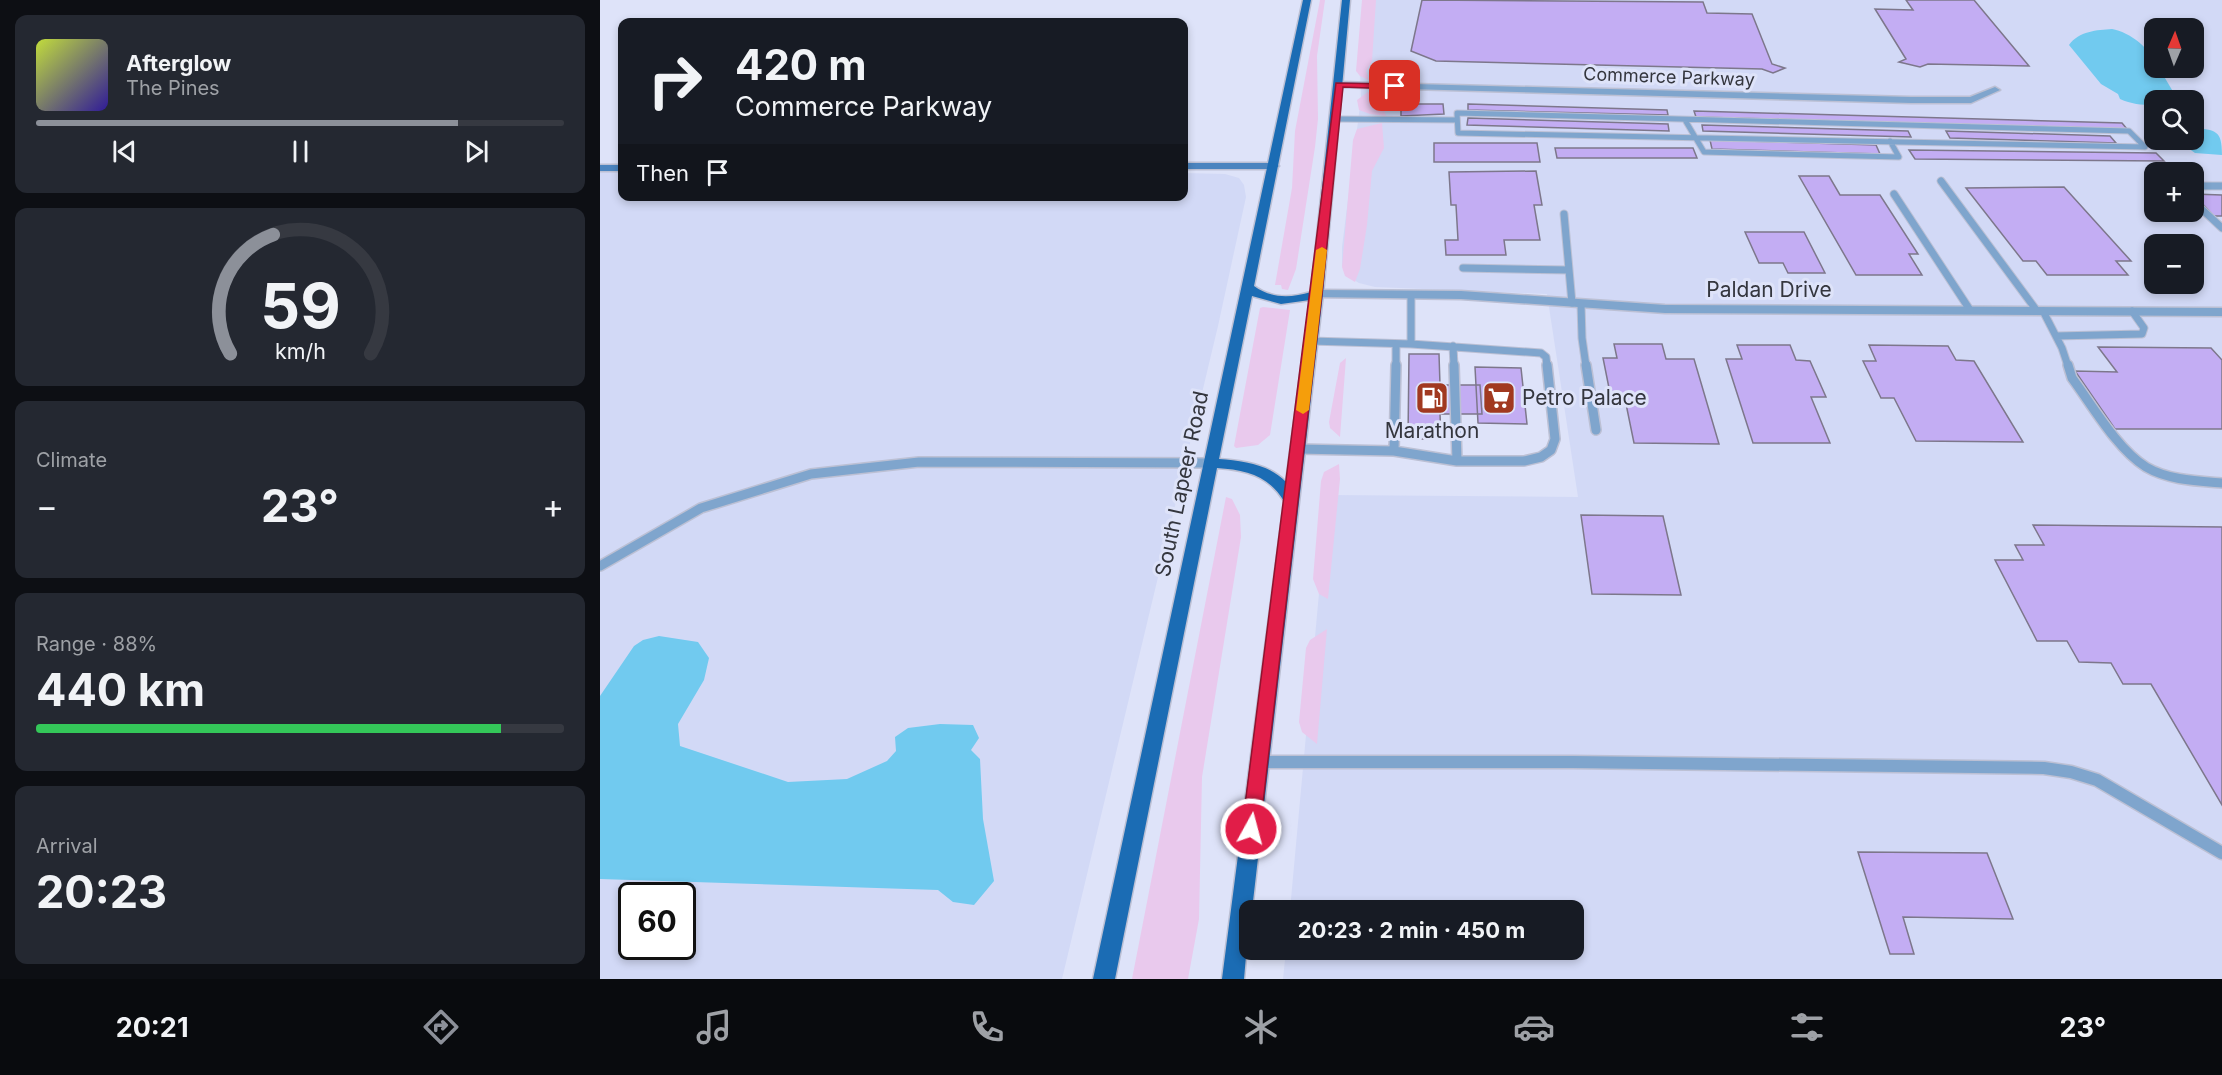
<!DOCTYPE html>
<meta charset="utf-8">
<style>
:root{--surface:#171b24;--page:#242831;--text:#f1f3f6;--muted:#9ea1a6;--line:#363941;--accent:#8c9099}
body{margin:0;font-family:Inter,sans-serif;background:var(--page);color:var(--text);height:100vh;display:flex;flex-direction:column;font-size:22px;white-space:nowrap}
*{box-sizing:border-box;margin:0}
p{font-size:20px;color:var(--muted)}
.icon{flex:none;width:33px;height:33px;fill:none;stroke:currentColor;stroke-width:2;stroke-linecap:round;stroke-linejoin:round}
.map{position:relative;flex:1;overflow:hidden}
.sheet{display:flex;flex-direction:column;gap:15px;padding:15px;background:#0d0f14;width:600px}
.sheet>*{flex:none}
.banner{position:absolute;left:18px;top:18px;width:570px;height:183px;border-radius:12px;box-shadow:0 3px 9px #0003;background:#171b24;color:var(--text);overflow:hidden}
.needle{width:39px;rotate:2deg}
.buttons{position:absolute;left:1544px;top:18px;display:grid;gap:12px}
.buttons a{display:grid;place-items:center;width:60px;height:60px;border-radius:12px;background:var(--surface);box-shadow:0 3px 9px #0003;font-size:30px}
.speed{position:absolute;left:18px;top:882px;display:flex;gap:12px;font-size:30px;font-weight:700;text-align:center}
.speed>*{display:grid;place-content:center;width:78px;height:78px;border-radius:50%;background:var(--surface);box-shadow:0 3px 9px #0003;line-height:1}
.speed .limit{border:3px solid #111;border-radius:9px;background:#fff;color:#111}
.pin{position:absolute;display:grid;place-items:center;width:51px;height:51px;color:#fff;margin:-26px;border-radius:12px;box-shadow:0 3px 9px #0006}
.me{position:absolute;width:66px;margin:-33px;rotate:7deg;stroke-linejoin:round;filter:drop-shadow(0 0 4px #0008)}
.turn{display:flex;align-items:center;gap:21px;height:126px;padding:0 18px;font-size:27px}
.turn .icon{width:78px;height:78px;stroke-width:2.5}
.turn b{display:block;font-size:42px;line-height:51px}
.then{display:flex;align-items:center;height:57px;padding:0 18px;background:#0003;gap:12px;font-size:22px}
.big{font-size:45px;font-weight:700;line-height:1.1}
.sheet .tile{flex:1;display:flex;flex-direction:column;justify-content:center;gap:9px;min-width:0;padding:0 21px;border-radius:12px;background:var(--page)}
.sheet .dial{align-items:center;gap:0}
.dial svg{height:156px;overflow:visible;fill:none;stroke:var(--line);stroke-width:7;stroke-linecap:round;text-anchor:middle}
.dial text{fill:var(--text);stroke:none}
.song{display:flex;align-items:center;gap:18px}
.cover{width:72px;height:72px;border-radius:9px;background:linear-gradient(135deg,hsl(70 70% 55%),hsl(250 70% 35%))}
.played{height:6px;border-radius:3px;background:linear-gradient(90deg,var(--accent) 80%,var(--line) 80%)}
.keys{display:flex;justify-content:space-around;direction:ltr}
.heat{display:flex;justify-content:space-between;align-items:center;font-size:33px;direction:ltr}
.charge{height:9px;border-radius:4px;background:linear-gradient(90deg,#34c759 88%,var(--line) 0)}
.trip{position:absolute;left:639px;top:900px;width:345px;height:60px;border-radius:12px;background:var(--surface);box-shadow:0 3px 9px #0003;font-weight:700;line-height:60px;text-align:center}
.dock{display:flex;height:96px;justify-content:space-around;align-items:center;background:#090b0e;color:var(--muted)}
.dock .icon{width:42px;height:42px}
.dock .on{color:var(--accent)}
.dock b{font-size:27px;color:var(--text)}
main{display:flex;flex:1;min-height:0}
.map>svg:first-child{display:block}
</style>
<main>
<section class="sheet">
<div class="tile">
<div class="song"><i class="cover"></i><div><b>Afterglow</b><p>The Pines</p></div></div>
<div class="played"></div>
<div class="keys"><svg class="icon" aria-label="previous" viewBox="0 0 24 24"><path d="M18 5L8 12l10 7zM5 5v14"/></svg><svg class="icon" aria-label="pause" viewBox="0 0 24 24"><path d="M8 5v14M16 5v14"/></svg><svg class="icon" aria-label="next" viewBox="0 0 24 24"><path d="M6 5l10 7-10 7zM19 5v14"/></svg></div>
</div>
<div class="tile dial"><svg viewBox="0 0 100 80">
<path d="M14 69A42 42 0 1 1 86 69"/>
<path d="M14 69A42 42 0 0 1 36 8" stroke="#8c9099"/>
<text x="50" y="56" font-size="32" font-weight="700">59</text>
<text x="50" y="72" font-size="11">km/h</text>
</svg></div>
<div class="tile"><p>Climate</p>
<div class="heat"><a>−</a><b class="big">23°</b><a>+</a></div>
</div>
<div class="tile"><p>Range · 88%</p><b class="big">440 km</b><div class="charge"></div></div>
<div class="tile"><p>Arrival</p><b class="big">20:23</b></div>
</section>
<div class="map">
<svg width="1622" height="979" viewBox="0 0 1622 979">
<rect width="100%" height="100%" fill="#dee3f9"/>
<!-- built -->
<path fill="#d2d9f6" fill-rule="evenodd" d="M764,0H1622V979H683L686,950H974V910H690L728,495L978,497L947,294L775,287L759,283L749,277L742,266V247L761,98L759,46ZM1554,28H1593V68H1554ZM1554,100H1593V140H1554ZM1554,172H1593V212H1554ZM1554,244H1593V284H1554Z
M0,172H22V196H584V173L625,174L639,178L644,185L646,197L618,326L462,979H0ZM32,896H82V946H32Z"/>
<!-- green -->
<path fill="#e9c9ed" d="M720,0H725L717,56L718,119L715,147L696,269L688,290L682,289L681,285H675L692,188L695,131Z
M762,0H776L772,61L766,71L769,80L760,76L756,71Z
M768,92L781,101L786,116L770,114L759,110L757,100Z
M782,123L784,148L772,171L767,225L760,269L755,282L745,276L742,267L753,140L757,129Z
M663,307L690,310L670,435L658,445L636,448L634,446L660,308Z
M746,358L740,437L730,428L729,422L740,363Z
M739,464L740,479L728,599L719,594L713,579L721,481L724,472Z
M626,497L632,499L640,515L641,537L602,777L599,919L588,979H532Z
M727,629L717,744L702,732L699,722L706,648L710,640Z"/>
<!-- water -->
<path fill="#71caef" d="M1512,29C1529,32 1554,49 1554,68H1559L1578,100H1554V105C1541,105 1531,104 1520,99L1518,94L1501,84L1469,45C1479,31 1497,30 1512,29Z
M1593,128C1616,130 1622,130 1622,155L1595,153L1577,140H1593Z
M59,636L98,642L109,658L104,680L78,724L80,746L188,782L247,779L287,761L296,751L295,737L308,728L340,724L373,725L379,738L371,750L380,759L383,819L394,881L374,905L353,902L338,890L0,879V696L34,646L43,640Z"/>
<!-- building -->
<path fill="#c3adf3" stroke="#7d778b" stroke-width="1.5" d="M822,0L1103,2L1107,13L1152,14L1172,64L1185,68L1173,73L1162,69L836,61L811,51Z
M1306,0H1374L1429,66L1328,64L1320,67L1299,62L1306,59L1275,9L1313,10Z
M801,104H843L844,114L801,116Z
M868,104L1067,110L1068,115L868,110Z
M1094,111L1522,123L1527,129L1096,117Z
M868,118L1068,124L1069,131L867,125Z
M1102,125L1308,131L1311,137L1103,131Z
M1346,131L1510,136L1516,143L1350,138Z
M1110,140L1276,145L1280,154L1112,149Z
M834,143H937L940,162H834Z
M955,148H1093L1097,158H957Z
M1309,150L1556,153L1564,161L1315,159Z
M936,171L942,205H934L940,240H904L906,255H846L845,240H858L856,205H851L849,172Z
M1199,176H1229L1240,195H1280L1318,254H1309L1322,275H1256Z
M1464,187L1531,261H1516L1528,275H1447L1436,261H1423L1366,188Z
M1593,194L1622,195V216H1614Z
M1145,232H1204L1225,273H1188L1183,263H1159Z
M1014,344H1062L1066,359H1094L1119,444L1034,443L1025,399L1011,398L1003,358H1017Z
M1137,345H1190L1196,360L1210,361L1226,397H1211L1230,443H1153L1126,359H1142Z
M1269,345L1348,346L1356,360L1374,361L1423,442L1316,441L1294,398H1281L1263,361H1276Z
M1498,347L1611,348L1622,360V429H1515L1475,371L1517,372Z
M809,354H839L840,385H880L882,414H840L841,439H808Z
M875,367L921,368L927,424L878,423Z
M981,515L1063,516L1081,595L992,594Z
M1433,525L1622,527V805L1551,684H1523L1511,663L1479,662L1467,641H1437L1395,560H1423L1415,545H1444Z
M1258,852L1387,853L1413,919L1303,917L1314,954H1290Z"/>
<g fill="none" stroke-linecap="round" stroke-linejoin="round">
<!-- lane-far3 casing -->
<g stroke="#bcc0d4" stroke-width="7">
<path id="lane-far3" d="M857,113L1529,131L1545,147L858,133Z
M736,119L857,120
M1085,120L1104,152L1299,157L1290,141"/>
</g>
<!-- lane-far2 casing -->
<g stroke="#bcc0d4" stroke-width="9">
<path id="lane-far2" d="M1341,181L1437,311
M1593,186H1622
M1294,194L1370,310
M1593,201L1622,228
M964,214L972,303
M863,268L969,270
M811,295V344
M981,304L982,338L986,366
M1443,311L1462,348L1468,366
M1456,336L1542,334L1544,328L1532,311
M711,341L811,344L941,353L946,357L947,366
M853,346L854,366
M796,366V344"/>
</g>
<!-- lane-far1 casing -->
<g stroke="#bcc0d4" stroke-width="12">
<path id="lane-far1" d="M854,365L857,461
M986,365L996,430
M1468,365L1472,378C1492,405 1517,449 1546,467C1568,480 1597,481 1622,483
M698,449L794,451L857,461H924L941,457L951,450L955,439L947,365
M794,451L796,365
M0,566L101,508L211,474L319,462L610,463"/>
</g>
<!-- lane casing -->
<g stroke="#bcc0d4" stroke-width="15">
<path id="lane" d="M659,762H973L1444,768L1471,772L1497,780L1622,853"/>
</g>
<!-- street casing -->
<g stroke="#bcc0d4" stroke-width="3">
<path id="street" d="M739,82L1311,97H1370L1395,87L1400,90L1371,103H1311L736,87L734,85Z
M717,290L861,291L1065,305L1622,308V316L1065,313L861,299L713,297L711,294Z"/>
</g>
<!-- secondary casing -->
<g stroke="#bcc0d4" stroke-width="3">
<path id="secondary" d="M584,163H674L679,166L674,169H584Z
M0,165H22V171H0Z"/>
</g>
<!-- primary casing -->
<g stroke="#bcc0d4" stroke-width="3">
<path id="primary" d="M703,0H711L654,286C672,299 691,298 711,292L742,0H750L723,294L652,910H650L644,979H622L684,501C668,475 646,470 617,468L515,979H493ZM652,296L681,304L710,300L686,482C669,464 643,461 619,459Z"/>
</g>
<!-- lane-far3 -->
<use href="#lane-far3" stroke="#7fa5cd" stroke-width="5"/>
<!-- lane-far2 -->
<use href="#lane-far2" stroke="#7fa5cd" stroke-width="7"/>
<!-- lane-far1 -->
<use href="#lane-far1" stroke="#7fa5cd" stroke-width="9"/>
<!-- lane -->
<use href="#lane" stroke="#7fa5cd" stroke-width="12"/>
<!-- street -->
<use href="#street" fill="#7fa5cd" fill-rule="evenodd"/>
<!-- secondary -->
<use href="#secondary" fill="#4b84bf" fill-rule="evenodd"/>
<!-- primary -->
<use href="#primary" fill="#1b6cb4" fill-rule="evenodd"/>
</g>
<!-- route -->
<path fill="#e11d48" stroke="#92132f" stroke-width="1.5" d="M736,83L795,84L799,86L795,89L743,87L722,294L660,829L658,834L651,836L645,834L642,829Z"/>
<!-- slow -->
<path fill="#f59e0b" d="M722,247L727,250L709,410L703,414L696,410L716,250Z"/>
<!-- icons -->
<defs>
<g id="fuel-square" transform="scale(1.725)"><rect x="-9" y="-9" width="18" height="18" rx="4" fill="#a13920" stroke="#dee3f9"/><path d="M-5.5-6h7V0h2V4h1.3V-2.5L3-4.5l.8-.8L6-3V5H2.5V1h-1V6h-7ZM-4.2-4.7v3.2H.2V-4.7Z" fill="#fff"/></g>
<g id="supermarket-square" transform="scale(1.725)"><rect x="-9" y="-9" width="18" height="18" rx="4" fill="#a13920" stroke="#dee3f9"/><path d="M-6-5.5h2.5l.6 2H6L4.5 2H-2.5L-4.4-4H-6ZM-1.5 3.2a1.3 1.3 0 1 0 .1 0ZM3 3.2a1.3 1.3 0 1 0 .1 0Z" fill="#fff"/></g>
</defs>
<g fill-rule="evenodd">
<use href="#fuel-square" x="832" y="398"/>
<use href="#supermarket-square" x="899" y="398"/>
</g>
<g text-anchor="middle" stroke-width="6" stroke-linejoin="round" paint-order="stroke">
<!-- far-street labels -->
<g font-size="18" fill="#34363e" stroke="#dee3f9">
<text transform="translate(1069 77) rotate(2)" y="6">Commerce Parkway</text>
</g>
<!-- street labels -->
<g font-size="21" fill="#34363e" stroke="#dee3f9">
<text x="1169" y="297">Paldan Drive</text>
<text transform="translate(582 484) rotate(-78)" y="7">South Lapeer Road</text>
</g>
<!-- poi labels -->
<g font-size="21" fill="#34363e" stroke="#dee3f9" text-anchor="start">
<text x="922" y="405">Petro Palace</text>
<text x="832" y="438" text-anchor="middle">Marathon</text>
</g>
</g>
</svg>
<div class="buttons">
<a><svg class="needle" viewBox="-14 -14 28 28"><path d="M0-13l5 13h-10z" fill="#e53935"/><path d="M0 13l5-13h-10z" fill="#9ea1a6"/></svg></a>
<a><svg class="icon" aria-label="search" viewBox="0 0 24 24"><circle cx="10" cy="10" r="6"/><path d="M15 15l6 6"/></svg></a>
<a>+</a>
<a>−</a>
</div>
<div class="speed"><div class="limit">60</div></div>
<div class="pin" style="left:795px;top:86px;background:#d93025"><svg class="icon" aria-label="arrive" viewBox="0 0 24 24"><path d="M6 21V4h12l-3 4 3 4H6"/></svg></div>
<svg class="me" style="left:651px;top:829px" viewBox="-20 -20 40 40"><circle r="17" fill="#e11d48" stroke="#fff" stroke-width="3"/><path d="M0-11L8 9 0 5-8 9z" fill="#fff"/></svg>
<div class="trip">20:23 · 2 min · 450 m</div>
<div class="banner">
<div class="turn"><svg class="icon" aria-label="right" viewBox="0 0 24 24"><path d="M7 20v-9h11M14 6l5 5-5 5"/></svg><div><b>420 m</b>Commerce Parkway</div></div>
<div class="then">Then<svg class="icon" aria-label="arrive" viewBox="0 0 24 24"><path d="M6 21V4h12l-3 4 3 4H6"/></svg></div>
</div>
</div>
</main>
<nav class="dock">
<b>20:21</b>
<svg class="icon on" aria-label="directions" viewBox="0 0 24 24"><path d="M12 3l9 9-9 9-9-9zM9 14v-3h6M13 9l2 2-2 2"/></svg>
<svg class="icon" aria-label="music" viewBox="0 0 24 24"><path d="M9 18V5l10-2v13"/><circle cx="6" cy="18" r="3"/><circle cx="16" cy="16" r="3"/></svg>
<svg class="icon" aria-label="phone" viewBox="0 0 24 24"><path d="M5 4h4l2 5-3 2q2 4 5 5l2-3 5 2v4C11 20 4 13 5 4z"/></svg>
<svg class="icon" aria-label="climate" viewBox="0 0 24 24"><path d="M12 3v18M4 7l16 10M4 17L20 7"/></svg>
<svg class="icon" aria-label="car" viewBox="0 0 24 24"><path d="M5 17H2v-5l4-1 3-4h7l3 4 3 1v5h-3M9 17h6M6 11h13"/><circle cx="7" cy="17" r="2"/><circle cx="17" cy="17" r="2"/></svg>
<svg class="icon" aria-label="filters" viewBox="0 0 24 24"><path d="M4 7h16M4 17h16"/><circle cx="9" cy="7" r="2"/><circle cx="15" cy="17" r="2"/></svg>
<b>23°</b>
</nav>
